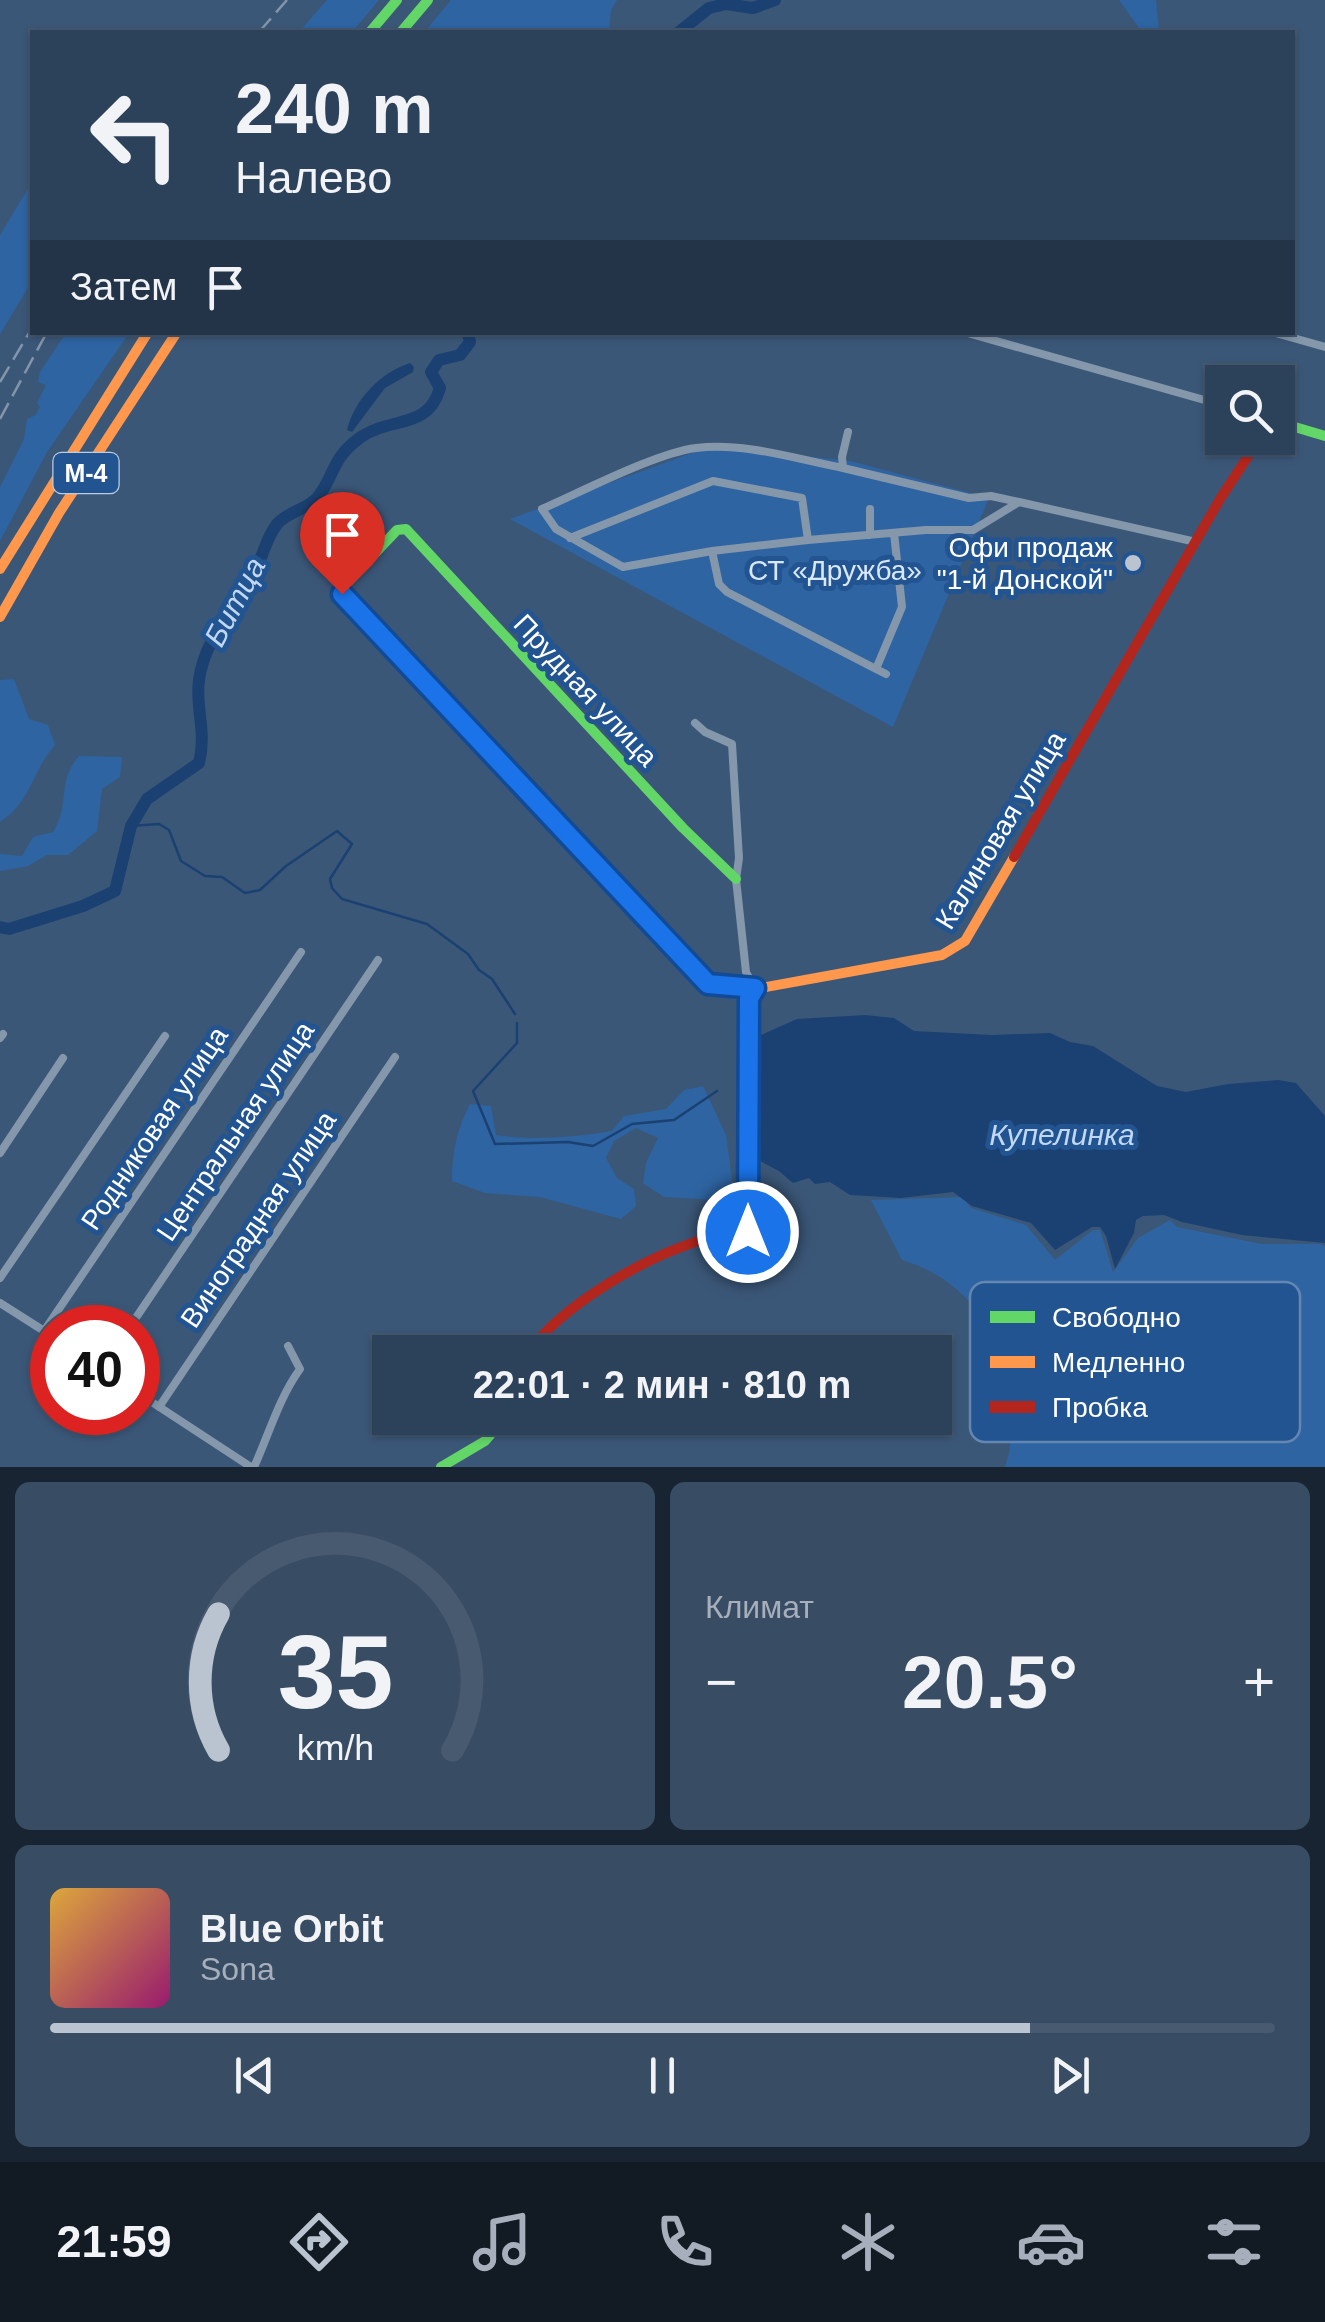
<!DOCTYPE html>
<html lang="ru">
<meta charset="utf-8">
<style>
:root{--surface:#2c415a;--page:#384c63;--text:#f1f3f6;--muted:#a6afbb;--line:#485a70;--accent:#bac4d0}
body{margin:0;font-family:Helvetica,sans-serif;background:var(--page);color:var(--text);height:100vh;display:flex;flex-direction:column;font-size:38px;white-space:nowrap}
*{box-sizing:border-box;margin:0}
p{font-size:32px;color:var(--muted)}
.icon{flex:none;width:55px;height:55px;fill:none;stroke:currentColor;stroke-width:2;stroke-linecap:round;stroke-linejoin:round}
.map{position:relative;height:1467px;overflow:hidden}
.details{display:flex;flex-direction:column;gap:15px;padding:15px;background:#182432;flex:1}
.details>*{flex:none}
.top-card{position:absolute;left:30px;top:30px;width:1265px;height:305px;border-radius:0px;box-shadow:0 2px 8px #0004,0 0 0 2px var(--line);background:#2c415a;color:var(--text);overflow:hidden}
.tools{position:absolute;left:1205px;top:365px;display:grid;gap:20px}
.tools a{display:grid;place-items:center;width:90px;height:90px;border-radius:0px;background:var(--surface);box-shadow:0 2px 8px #0004,0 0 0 2px var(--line);font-size:50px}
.speed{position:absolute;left:30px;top:1305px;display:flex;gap:20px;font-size:50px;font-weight:700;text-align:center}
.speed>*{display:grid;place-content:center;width:130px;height:130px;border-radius:50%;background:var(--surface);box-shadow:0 2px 8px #0004,0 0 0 2px var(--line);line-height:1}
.speed .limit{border:15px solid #d22;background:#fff;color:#111}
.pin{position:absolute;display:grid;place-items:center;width:85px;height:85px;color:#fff;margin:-102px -42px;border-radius:50% 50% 50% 0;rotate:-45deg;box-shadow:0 0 10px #0007}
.pin .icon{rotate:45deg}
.me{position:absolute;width:110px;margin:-55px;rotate:0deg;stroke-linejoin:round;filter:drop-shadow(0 0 8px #0008)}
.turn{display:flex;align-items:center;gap:35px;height:210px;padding:0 40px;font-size:45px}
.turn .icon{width:130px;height:130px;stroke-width:2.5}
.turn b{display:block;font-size:70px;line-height:85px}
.then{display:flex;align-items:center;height:95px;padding:0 40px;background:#0003;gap:20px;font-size:38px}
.big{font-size:75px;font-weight:800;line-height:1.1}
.details .tile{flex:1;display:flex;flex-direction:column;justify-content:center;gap:15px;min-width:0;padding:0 35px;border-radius:15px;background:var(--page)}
.details .dial{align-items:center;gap:0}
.dial svg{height:260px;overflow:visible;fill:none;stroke:var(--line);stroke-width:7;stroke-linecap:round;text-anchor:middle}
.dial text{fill:var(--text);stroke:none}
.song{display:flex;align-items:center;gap:30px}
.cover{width:120px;height:120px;border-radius:15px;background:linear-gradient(135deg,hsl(40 70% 55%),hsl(320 70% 35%))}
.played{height:10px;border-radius:5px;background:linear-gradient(90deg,var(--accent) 80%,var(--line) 80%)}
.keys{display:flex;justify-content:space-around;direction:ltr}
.heat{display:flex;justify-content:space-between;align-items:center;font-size:55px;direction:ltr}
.details .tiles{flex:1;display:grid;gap:15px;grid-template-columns:1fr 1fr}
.tile:last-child{grid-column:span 2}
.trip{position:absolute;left:372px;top:1335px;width:580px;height:100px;border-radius:0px;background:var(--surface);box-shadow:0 2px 8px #0004,0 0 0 2px var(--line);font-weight:800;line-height:100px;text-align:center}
.menu{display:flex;height:160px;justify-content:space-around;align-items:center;background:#121a24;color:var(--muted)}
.menu .icon{width:70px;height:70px}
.menu .selected{color:var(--accent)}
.menu b{font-size:45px;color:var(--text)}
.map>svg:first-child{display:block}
</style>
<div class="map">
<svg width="1325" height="1467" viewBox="0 0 1325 1467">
<rect width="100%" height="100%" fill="#3b5778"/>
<!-- green -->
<path fill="#2e64a2" d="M327,0H379L352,32H299Z
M451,0H617L611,10L609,32H430L426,30Z
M1119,0H1156L1159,32H1142Z
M32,182V281L0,334V235Z
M66,333H129L47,452L0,541V487L24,439L27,419L36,415L40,407L37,403L46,385L38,382L40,372Z
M711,446L850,461L989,498L893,727L510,519Z
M14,679L29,719L48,725L55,745C31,772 32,801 0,822V680Z
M79,756L122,757L120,777L102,789L97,831L68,855H47L28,866L0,871V854L22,856L33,837L53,832C71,804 56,782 79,756Z
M703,1086L726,1135L735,1201L664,1197L643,1183L646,1163L658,1138L636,1128L614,1141L606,1158L617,1178L634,1189L636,1206L621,1219L540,1197L485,1193L452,1181C452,1152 457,1129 470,1104L491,1106L496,1135C531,1141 577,1137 612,1131L624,1116L666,1109L684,1090Z
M962,1197L971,1208L1026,1225L1055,1260L1093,1230H1100L1113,1272L1138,1238L1170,1220L1177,1227L1262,1244H1320L1325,1247V1467H1005C1007,1460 1010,1452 1010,1445C1011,1422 994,1334 982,1317C962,1289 934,1269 902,1260L871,1200Z"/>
<!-- water -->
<path fill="#1b4172" d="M410,363L414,367L413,372L385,388L352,432L347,430C354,400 381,372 410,363Z
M865,1015L894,1018L914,1031L992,1035L1050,1033L1070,1042L1093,1046L1157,1086L1186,1092L1228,1084L1278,1080L1296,1083L1325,1116V1243L1242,1235L1182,1222L1164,1215L1143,1216L1136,1220L1134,1233L1115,1269L1106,1236L1100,1227H1092L1055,1250L1031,1223L972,1206L953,1192L901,1198L850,1195L830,1182L815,1184L809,1178L793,1183L779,1171L760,1161L761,1035L797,1019Z"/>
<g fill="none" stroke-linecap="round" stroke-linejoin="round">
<!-- stream -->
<path stroke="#1b4172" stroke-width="2.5" d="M131,826L159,824L169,830L181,861L205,876L222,877L245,893L260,890L286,866L337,831L352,844L330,879L332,888L342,899L427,924L468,954L479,970L492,979L515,1014
M517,1023V1043L473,1091L495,1144L568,1142L593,1146L632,1124L674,1120L717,1091"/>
<!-- river -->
<path stroke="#1b4172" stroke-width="12" d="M679,32L709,8L726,4L753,8L775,0
M0,927L9,929L83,906L115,891L131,826L147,799L199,763C207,731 195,708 199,680C205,637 233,613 252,579C261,562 266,537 278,523C288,512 307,509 317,498C336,475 330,459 361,437C392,416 428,430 440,388L431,372L439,360L460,355L470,342L468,332"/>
<!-- street -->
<path stroke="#8497ab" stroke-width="8" d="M964,332L1222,405
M1272,332L1325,347
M848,432L842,457L843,468C796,459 744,442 696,448C656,453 581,492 542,509L556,529L623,567L712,551L808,540L926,530H973L1019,502L1196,542
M843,468L969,498L991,496L1019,502
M870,535V509
M570,538L713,481L802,498L808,540
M712,551L719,584L727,592L876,669
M886,674L876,669L902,607L894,533
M695,723L705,732L732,744L739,858L736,879L746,972L755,989
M0,1038L3,1034
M0,1153L63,1058
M0,1278L165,1036
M0,1303L52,1336
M129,1328L378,960
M44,1331L301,952
M138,1393L251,1467
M159,1407L395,1057
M254,1467C269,1434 279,1398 300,1369L288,1346"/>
<!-- fast -->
<path stroke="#63d668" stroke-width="10" d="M370,32L397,0
M401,32L428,0
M1278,422L1325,436
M531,796L342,594L343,587L397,530L406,529L683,828L736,879
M441,1467L485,1441L504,1418"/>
<!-- slow -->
<path stroke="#ff974d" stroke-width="10" d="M0,569L148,332
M0,617L59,513L177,332
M531,796L708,985L755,989L942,955L965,941L1014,857"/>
<!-- jam -->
<path stroke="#b3261e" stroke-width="10" d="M1014,857L1220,499L1260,438
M528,1352C564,1305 638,1261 695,1242C712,1237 730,1235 748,1232L749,998L755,989"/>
<!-- rail -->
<path stroke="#8295ab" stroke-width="2.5" stroke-dasharray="18 8" stroke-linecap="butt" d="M259,32L287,0
M0,382L32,328
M0,419L47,332"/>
</g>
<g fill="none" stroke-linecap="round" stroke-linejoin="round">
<!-- route casing -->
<g stroke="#114b97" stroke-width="25">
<path id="route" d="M342,594L708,984L755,988L749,998L748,1232"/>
</g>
<!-- route -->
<use href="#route" stroke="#1a73e8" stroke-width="18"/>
</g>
<!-- markers -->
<circle fill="#bac4d0" stroke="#225491" stroke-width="4" cx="1133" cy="563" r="10"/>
<g text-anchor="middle" stroke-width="10" stroke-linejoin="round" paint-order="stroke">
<!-- shield labels -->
<rect fill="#225491" stroke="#bdccde" stroke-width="2.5" x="53.5" y="453" width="65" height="40" rx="8"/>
<g font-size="25" font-weight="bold" fill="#fff">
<text x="86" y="482">М-4</text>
</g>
<!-- poi labels -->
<g font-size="28" fill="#fff" stroke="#225491" text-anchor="end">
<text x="1113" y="557">Офи продаж<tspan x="1113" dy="32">"1-й Донской"</tspan></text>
</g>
<!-- park labels -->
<g font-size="28" fill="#d9e8f9" stroke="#225491">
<text x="835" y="580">СТ «Дружба»</text>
</g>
<!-- street labels -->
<g font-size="28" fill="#fff" stroke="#225491">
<text transform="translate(586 690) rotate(47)" y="10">Прудная улица</text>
<text transform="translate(1000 830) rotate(-59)" y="10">Калиновая улица</text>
<text transform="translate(154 1128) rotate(-56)" y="10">Родниковая улица</text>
<text transform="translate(235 1131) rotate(-56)" y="10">Центральная улица</text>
<text transform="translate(258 1219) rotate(-56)" y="10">Виноградная улица</text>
</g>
<!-- water labels -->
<g font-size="30" font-style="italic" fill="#c0d8f4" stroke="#225491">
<text transform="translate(235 602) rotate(-62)" y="10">Битца</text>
<text x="1062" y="1145">Купелинка</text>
</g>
</g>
<!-- legend -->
<rect x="970" y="1282" width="330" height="160" rx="15" fill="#225491" stroke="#6487b2" stroke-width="2.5"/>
<rect x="990" y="1311" width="45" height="12" fill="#63d668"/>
<rect x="990" y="1356" width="45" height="12" fill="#ff974d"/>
<rect x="990" y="1401" width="45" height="12" fill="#b3261e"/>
<g font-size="28" fill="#fff">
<text x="1052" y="1327">Свободно</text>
<text x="1052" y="1372">Медленно</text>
<text x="1052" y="1417">Пробка</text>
</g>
</svg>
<div class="tools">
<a><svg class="icon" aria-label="search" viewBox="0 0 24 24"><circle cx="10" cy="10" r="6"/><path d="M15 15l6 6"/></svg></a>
</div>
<div class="speed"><div class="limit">40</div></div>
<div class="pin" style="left:342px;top:594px;background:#d93025"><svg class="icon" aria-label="arrive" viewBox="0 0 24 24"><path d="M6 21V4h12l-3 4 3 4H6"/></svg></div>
<svg class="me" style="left:748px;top:1232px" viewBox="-20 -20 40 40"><circle r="17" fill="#1a73e8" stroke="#fff" stroke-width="3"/><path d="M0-11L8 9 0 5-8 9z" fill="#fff"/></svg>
<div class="trip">22:01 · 2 мин · 810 m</div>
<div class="top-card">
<div class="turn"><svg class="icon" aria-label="left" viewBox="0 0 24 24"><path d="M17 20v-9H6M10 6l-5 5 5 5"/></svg><div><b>240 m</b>Налево</div></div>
<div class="then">Затем<svg class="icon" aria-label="arrive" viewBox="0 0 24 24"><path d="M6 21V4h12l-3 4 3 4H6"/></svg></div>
</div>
</div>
<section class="details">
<div class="tiles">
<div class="tile dial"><svg viewBox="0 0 100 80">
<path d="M14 69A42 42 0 1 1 86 69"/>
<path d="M14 69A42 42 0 0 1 14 27" stroke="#bac4d0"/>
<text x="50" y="56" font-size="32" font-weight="700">35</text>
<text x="50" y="72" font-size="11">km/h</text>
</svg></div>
<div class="tile"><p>Климат</p>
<div class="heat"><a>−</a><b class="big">20.5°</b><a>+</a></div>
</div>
<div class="tile">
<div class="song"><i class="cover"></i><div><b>Blue Orbit</b><p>Sona</p></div></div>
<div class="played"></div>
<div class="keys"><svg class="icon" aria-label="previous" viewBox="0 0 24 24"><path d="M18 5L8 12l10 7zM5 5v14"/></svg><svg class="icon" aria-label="pause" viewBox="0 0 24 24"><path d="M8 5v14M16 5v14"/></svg><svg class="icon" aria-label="next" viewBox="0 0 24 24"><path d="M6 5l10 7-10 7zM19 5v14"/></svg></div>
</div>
</div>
</section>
<nav class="menu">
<b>21:59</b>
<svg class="icon selected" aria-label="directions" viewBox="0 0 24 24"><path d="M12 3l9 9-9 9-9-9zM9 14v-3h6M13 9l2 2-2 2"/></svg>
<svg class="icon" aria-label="music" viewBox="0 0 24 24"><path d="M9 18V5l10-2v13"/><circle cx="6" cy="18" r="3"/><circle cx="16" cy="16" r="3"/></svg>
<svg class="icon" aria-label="phone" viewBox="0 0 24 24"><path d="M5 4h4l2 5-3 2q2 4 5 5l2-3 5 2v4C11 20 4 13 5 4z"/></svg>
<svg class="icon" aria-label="climate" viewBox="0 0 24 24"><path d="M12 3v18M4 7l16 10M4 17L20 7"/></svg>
<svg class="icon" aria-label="car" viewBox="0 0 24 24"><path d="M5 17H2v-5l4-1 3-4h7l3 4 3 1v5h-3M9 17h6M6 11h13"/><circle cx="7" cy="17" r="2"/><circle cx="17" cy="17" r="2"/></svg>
<svg class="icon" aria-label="filters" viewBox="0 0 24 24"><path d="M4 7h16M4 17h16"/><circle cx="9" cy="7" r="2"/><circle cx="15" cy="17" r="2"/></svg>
</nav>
